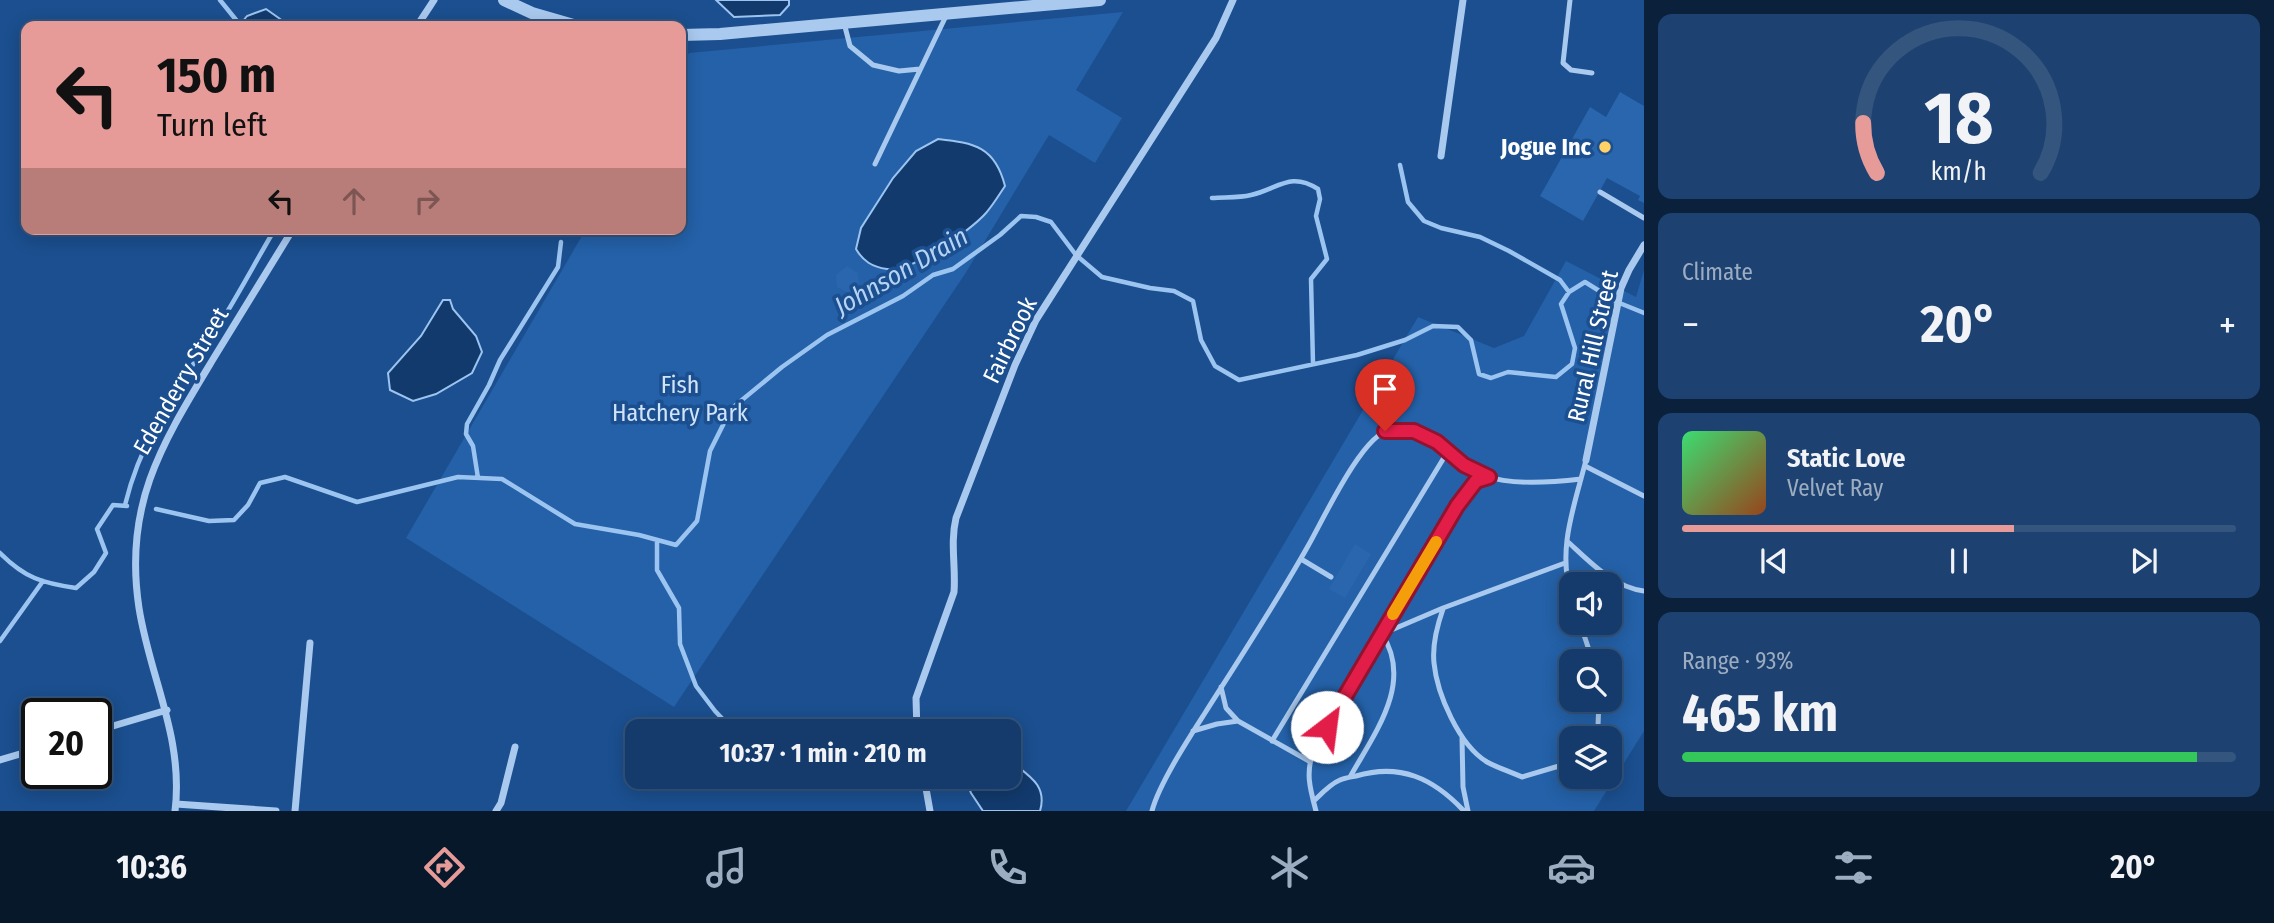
<!DOCTYPE html>
<meta charset="utf-8">
<style>
:root{--surface:#143b6b;--page:#1d4271;--text:#f1f3f6;--muted:#9dadc1;--line:#33557e;--accent:#e69b98}
body{margin:0;font-family:"Fira Sans Condensed",sans-serif;background:var(--page);color:var(--text);height:100vh;display:flex;flex-direction:column;font-size:26px;white-space:nowrap}
*{box-sizing:border-box;margin:0}
p{font-size:23px;color:var(--muted)}
.icon{flex:none;width:38px;height:38px;fill:none;stroke:currentColor;stroke-width:2;stroke-linecap:round;stroke-linejoin:round}
.map{position:relative;flex:1;overflow:hidden}
.panel{display:flex;flex-direction:column;gap:14px;padding:14px;background:#0b203b;width:630px}
.panel>*{flex:none}
.guide{position:absolute;left:21px;top:21px;width:665px;height:214px;border-radius:14px;box-shadow:0 4px 18px #0003,0 0 0 2px var(--line);background:#e69b98;color:#111;overflow:hidden}
.controls{position:absolute;left:1559px;top:572px;display:grid;gap:14px}
.controls a{display:grid;place-items:center;width:63px;height:63px;border-radius:14px;background:var(--surface);box-shadow:0 4px 18px #0003,0 0 0 2px var(--line);font-size:35px}
.speed{position:absolute;left:21px;top:698px;display:flex;gap:14px;font-size:35px;font-weight:700;text-align:center}
.speed>*{display:grid;place-content:center;width:91px;height:91px;border-radius:50%;background:var(--surface);box-shadow:0 4px 18px #0003,0 0 0 2px var(--line);line-height:1}
.speed .limit{border:4px solid #111;border-radius:10px;background:#fff;color:#111}
.pin{position:absolute;display:grid;place-items:center;width:60px;height:60px;color:#fff;margin:-72px -30px;border-radius:50% 50% 50% 0;rotate:-45deg;box-shadow:0 0 7px #0007}
.pin .icon{rotate:45deg}
.me{position:absolute;width:77px;margin:-38px;rotate:30deg;stroke-linejoin:round;filter:drop-shadow(0 0 5px #0008)}
.turn{display:flex;align-items:center;gap:24px;height:147px;padding:0 21px;font-size:32px}
.turn .icon{width:91px;height:91px;stroke-width:2.5}
.turn b{display:block;font-size:49px;line-height:60px}
.lanes{display:flex;align-items:center;height:66px;padding:0 21px;background:#0003;justify-content:center;gap:35px;direction:ltr}
.lanes .off{opacity:.35}
.big{font-size:52px;font-weight:700;line-height:1.1}
.panel .card{flex:1;display:flex;flex-direction:column;justify-content:center;gap:10px;min-width:0;padding:0 24px;border-radius:14px;background:var(--page)}
.panel .dial{align-items:center;gap:0}
.dial svg{height:182px;overflow:visible;fill:none;stroke:var(--line);stroke-width:7;stroke-linecap:round;text-anchor:middle}
.dial text{fill:var(--text);stroke:none}
.song{display:flex;align-items:center;gap:21px}
.cover{width:84px;height:84px;border-radius:10px;background:linear-gradient(135deg,hsl(140 70% 55%),hsl(20 70% 35%))}
.played{height:7px;border-radius:4px;background:linear-gradient(90deg,var(--accent) 60%,var(--line) 60%)}
.keys{display:flex;justify-content:space-around;direction:ltr}
.heat{display:flex;justify-content:space-between;align-items:center;font-size:38px;direction:ltr}
.charge{height:10px;border-radius:5px;background:linear-gradient(90deg,#34c759 93%,var(--line) 0)}
.trip{position:absolute;left:625px;top:719px;width:396px;height:70px;border-radius:14px;background:var(--surface);box-shadow:0 4px 18px #0003,0 0 0 2px var(--line);font-weight:700;line-height:70px;text-align:center}
.tabs{display:flex;height:112px;justify-content:space-around;align-items:center;background:#08182b;color:var(--muted)}
.tabs .icon{width:49px;height:49px}
.tabs .active{color:var(--accent)}
.tabs b{font-size:32px;color:var(--text)}
main{display:flex;flex:1;min-height:0}
.map>svg:first-child{display:block}
</style>
<main>
<div class="map">
<svg width="1644" height="811" viewBox="0 0 1644 811">
<rect width="100%" height="100%" fill="#1b4f8f"/>
<!-- green -->
<path fill="#2461a8" fill-rule="evenodd" d="M1123,12L1076,90L1122,118L1095,163L1049,135L965,274L674,707L406,538L586,229H681V67L689,53Z
M1566,261L1636,297L1644,270V731L1594,811H1126L1418,317L1494,348L1524,336ZM1572,584H1610V623H1572ZM1572,662H1610V700H1572ZM1572,738H1610V777H1572Z"/>
<!-- water -->
<path fill="#123a6d" stroke="#9cc4f0" stroke-width="2" d="M716,0H789V5L780,15L734,17Z
M266,9L290,26H239L247,16Z
M938,139C975,143 995,147 1005,186C999,195 993,205 986,213C970,231 911,273 887,269C872,267 863,261 856,249L861,228L893,178L916,151Z
M443,300H450L453,309L476,336L482,352L472,373L436,394L413,401L390,390L388,373L421,336Z
M1008,759C1027,775 1048,784 1040,811H983L971,793L965,777H1008Z"/>
<g fill="none" stroke-linecap="round" stroke-linejoin="round">
<!-- stream -->
<path stroke="#9cc4f0" stroke-width="4.5" d="M220,0L241,26
M1400,165L1408,202L1424,221L1441,228L1480,237L1509,251L1560,280L1569,292
M1212,198C1225,197 1239,198 1251,195C1278,189 1290,171 1318,189L1320,199L1316,216L1327,259L1311,279L1313,364
M478,478L473,446L466,434L467,424L489,385L500,360L558,267L561,242
M125,505C142,434 182,382 221,322C239,293 255,263 272,234V229
M156,509L209,521L234,520L248,505L260,483L285,477L357,502L458,477L502,479L575,524L639,535L676,545L697,521L710,451L731,409L782,367L827,335L903,296L933,275L953,269L1000,235L1021,216L1036,217L1051,222L1076,255L1102,277L1150,288L1174,291L1193,301L1201,340L1215,366L1239,380L1357,355L1405,340L1433,326L1458,327L1471,340L1479,374L1491,378L1508,372L1556,377L1572,364L1575,348L1561,304L1569,292L1585,282L1617,302L1644,313
M657,540V570L679,608L680,644L696,686L715,711L735,732
M0,553C25,578 42,583 76,588L94,572L106,553L97,529L113,505L127,506
M0,641L43,581"/>
</g>
<!-- building -->
<path fill="#2a66ad" d="M1620,92L1644,106V203L1638,200L1640,196L1607,178L1583,221L1540,196L1590,107L1606,117Z
M847,266L858,273L859,285L848,293L837,287L836,275Z
M1355,544L1371,554L1345,598L1329,589Z"/>
<g fill="none" stroke-linecap="round" stroke-linejoin="round">
<!-- service -->
<path stroke="#a9c9ee" stroke-width="5" d="M1570,0L1563,63L1571,70L1592,73
M844,23L850,46L873,65L899,71L920,69
M875,164L946,16
M1600,192L1644,218
M1585,466L1644,496
M1567,541C1590,562 1613,587 1644,591
M1301,559L1331,577
M1572,597C1556,551 1575,504 1586,460
M1443,609C1437,626 1432,644 1434,663C1437,694 1459,745 1487,762C1498,768 1511,772 1522,777L1559,766L1572,757
M1580,623L1593,662
M1221,687L1226,708L1238,721L1309,761
M1193,731L1217,724L1238,721
M1462,738L1463,787L1468,811
M1590,738L1598,726L1599,700
M1272,741L1448,451
M1350,777C1374,734 1414,683 1382,634L1443,608L1565,563
M1314,801C1321,794 1330,784 1340,780C1344,778 1351,777 1356,776C1400,763 1433,778 1464,811
M1152,811C1159,784 1189,738 1205,713C1240,658 1276,603 1308,546C1322,522 1363,433 1389,431C1437,426 1447,461 1486,476C1512,486 1555,482 1581,479
M1316,811C1310,789 1305,772 1314,750L1457,506L1476,481L1489,477"/>
<!-- minor -->
<path stroke="#a9c9ee" stroke-width="7" d="M417,26L434,0
M1441,156L1463,0
M1586,460L1621,288L1629,270L1644,245
M96,731L167,710
M917,732L916,698L954,592C956,567 950,543 956,518L1015,365L1036,320L1216,38L1233,0
M0,760L37,749
M924,777L930,811
M176,804L276,811
M175,811C184,738 150,678 139,608C123,503 163,442 215,356C241,314 267,272 293,229
M295,811L310,643
M496,811L501,803L515,747"/>
<!-- tertiary -->
<path stroke="#a9c9ee" stroke-width="12" d="M504,0L532,13L577,26
M681,35L720,34L1100,0"/>
</g>
<g fill="none" stroke-linecap="round" stroke-linejoin="round">
<!-- route casing -->
<g stroke="#92132f" stroke-width="18">
<path id="route" d="M1327,727L1457,506L1476,481L1489,477L1464,465L1437,442L1414,431H1385"/>
</g>
<!-- route -->
<use href="#route" stroke="#e11d48" stroke-width="12"/>
<!-- slow -->
<path stroke="#f59e0b" stroke-width="12" d="M1393,614L1436,542"/>
</g>
<!-- markers -->
<circle fill="#ffd166" stroke="#1b4f8f" stroke-width="2.5" cx="1605" cy="147" r="7"/>
<g text-anchor="middle" stroke-width="7" stroke-linejoin="round" paint-order="stroke">
<!-- poi labels -->
<g font-size="24" font-weight="bold" fill="#fff" stroke="#1b4f8f" text-anchor="end">
<text x="1591" y="155">Jogue Inc</text>
</g>
<!-- street labels -->
<g font-size="24" fill="#fff" stroke="#1b4f8f">
<text transform="translate(1010 340) rotate(-64)" y="8">Fairbrook</text>
<text transform="translate(1593 346) rotate(-77)" y="8">Rural Hill Street</text>
<text transform="translate(181 381) rotate(-60)" y="8">Edenderry Street</text>
</g>
<!-- park labels -->
<g font-size="24" fill="#cfe3fa" stroke="#1b4f8f">
<text x="680" y="393">Fish<tspan x="680" dy="28">Hatchery Park</tspan></text>
</g>
<!-- water labels -->
<g font-size="26" font-style="italic" fill="#b5d3f5" stroke="#1b4f8f">
<text transform="translate(901 271) rotate(-30)" y="9">Johnson Drain</text>
</g>
</g>
</svg>
<div class="controls">
<a><svg class="icon" aria-label="sound" viewBox="0 0 24 24"><path d="M4 9h4l5-4v14l-5-4H4zM17 9q2 3 0 6"/></svg></a>
<a><svg class="icon" aria-label="search" viewBox="0 0 24 24"><circle cx="10" cy="10" r="6"/><path d="M15 15l6 6"/></svg></a>
<a><svg class="icon" aria-label="layers" viewBox="0 0 24 24"><path d="M12 4l9 5-9 5-9-5zM3 14l9 5 9-5"/></svg></a>
</div>
<div class="speed"><div class="limit">20</div></div>
<div class="pin" style="left:1385px;top:431px;background:#d93025"><svg class="icon" aria-label="arrive" viewBox="0 0 24 24"><path d="M6 21V4h12l-3 4 3 4H6"/></svg></div>
<svg class="me" style="left:1327px;top:727px" viewBox="-20 -20 40 40"><circle r="19" fill="#fff"/><path d="M0-13L10 11 0 6-10 11z" fill="#e11d48"/></svg>
<div class="trip">10:37 · 1 min · 210 m</div>
<div class="guide">
<div class="turn"><svg class="icon" aria-label="left" viewBox="0 0 24 24"><path d="M17 20v-9H6M10 6l-5 5 5 5"/></svg><div><b>150 m</b>Turn left</div></div>
<div class="lanes"><svg class="icon" aria-label="left" viewBox="0 0 24 24"><path d="M17 20v-9H6M10 6l-5 5 5 5"/></svg><svg class="icon off" aria-label="ahead" viewBox="0 0 24 24"><path d="M12 20V5M6 11l6-6 6 6"/></svg><svg class="icon off" aria-label="right" viewBox="0 0 24 24"><path d="M7 20v-9h11M14 6l5 5-5 5"/></svg></div>
</div>
</div>
<section class="panel">
<div class="card dial"><svg viewBox="0 0 100 80">
<path d="M14 69A42 42 0 1 1 86 69"/>
<path d="M14 69A42 42 0 0 1 8 47" stroke="#e69b98"/>
<text x="50" y="56" font-size="32" font-weight="700">18</text>
<text x="50" y="72" font-size="11">km/h</text>
</svg></div>
<div class="card"><p>Climate</p>
<div class="heat"><a>−</a><b class="big">20°</b><a>+</a></div>
</div>
<div class="card">
<div class="song"><i class="cover"></i><div><b>Static Love</b><p>Velvet Ray</p></div></div>
<div class="played"></div>
<div class="keys"><svg class="icon" aria-label="previous" viewBox="0 0 24 24"><path d="M18 5L8 12l10 7zM5 5v14"/></svg><svg class="icon" aria-label="pause" viewBox="0 0 24 24"><path d="M8 5v14M16 5v14"/></svg><svg class="icon" aria-label="next" viewBox="0 0 24 24"><path d="M6 5l10 7-10 7zM19 5v14"/></svg></div>
</div>
<div class="card"><p>Range · 93%</p><b class="big">465 km</b><div class="charge"></div></div>
</section>
</main>
<nav class="tabs">
<b>10:36</b>
<svg class="icon active" aria-label="directions" viewBox="0 0 24 24"><path d="M12 3l9 9-9 9-9-9zM9 14v-3h6M13 9l2 2-2 2"/></svg>
<svg class="icon" aria-label="music" viewBox="0 0 24 24"><path d="M9 18V5l10-2v13"/><circle cx="6" cy="18" r="3"/><circle cx="16" cy="16" r="3"/></svg>
<svg class="icon" aria-label="phone" viewBox="0 0 24 24"><path d="M5 4h4l2 5-3 2q2 4 5 5l2-3 5 2v4C11 20 4 13 5 4z"/></svg>
<svg class="icon" aria-label="climate" viewBox="0 0 24 24"><path d="M12 3v18M4 7l16 10M4 17L20 7"/></svg>
<svg class="icon" aria-label="car" viewBox="0 0 24 24"><path d="M5 17H2v-5l4-1 3-4h7l3 4 3 1v5h-3M9 17h6M6 11h13"/><circle cx="7" cy="17" r="2"/><circle cx="17" cy="17" r="2"/></svg>
<svg class="icon" aria-label="filters" viewBox="0 0 24 24"><path d="M4 7h16M4 17h16"/><circle cx="9" cy="7" r="2"/><circle cx="15" cy="17" r="2"/></svg>
<b>20°</b>
</nav>
